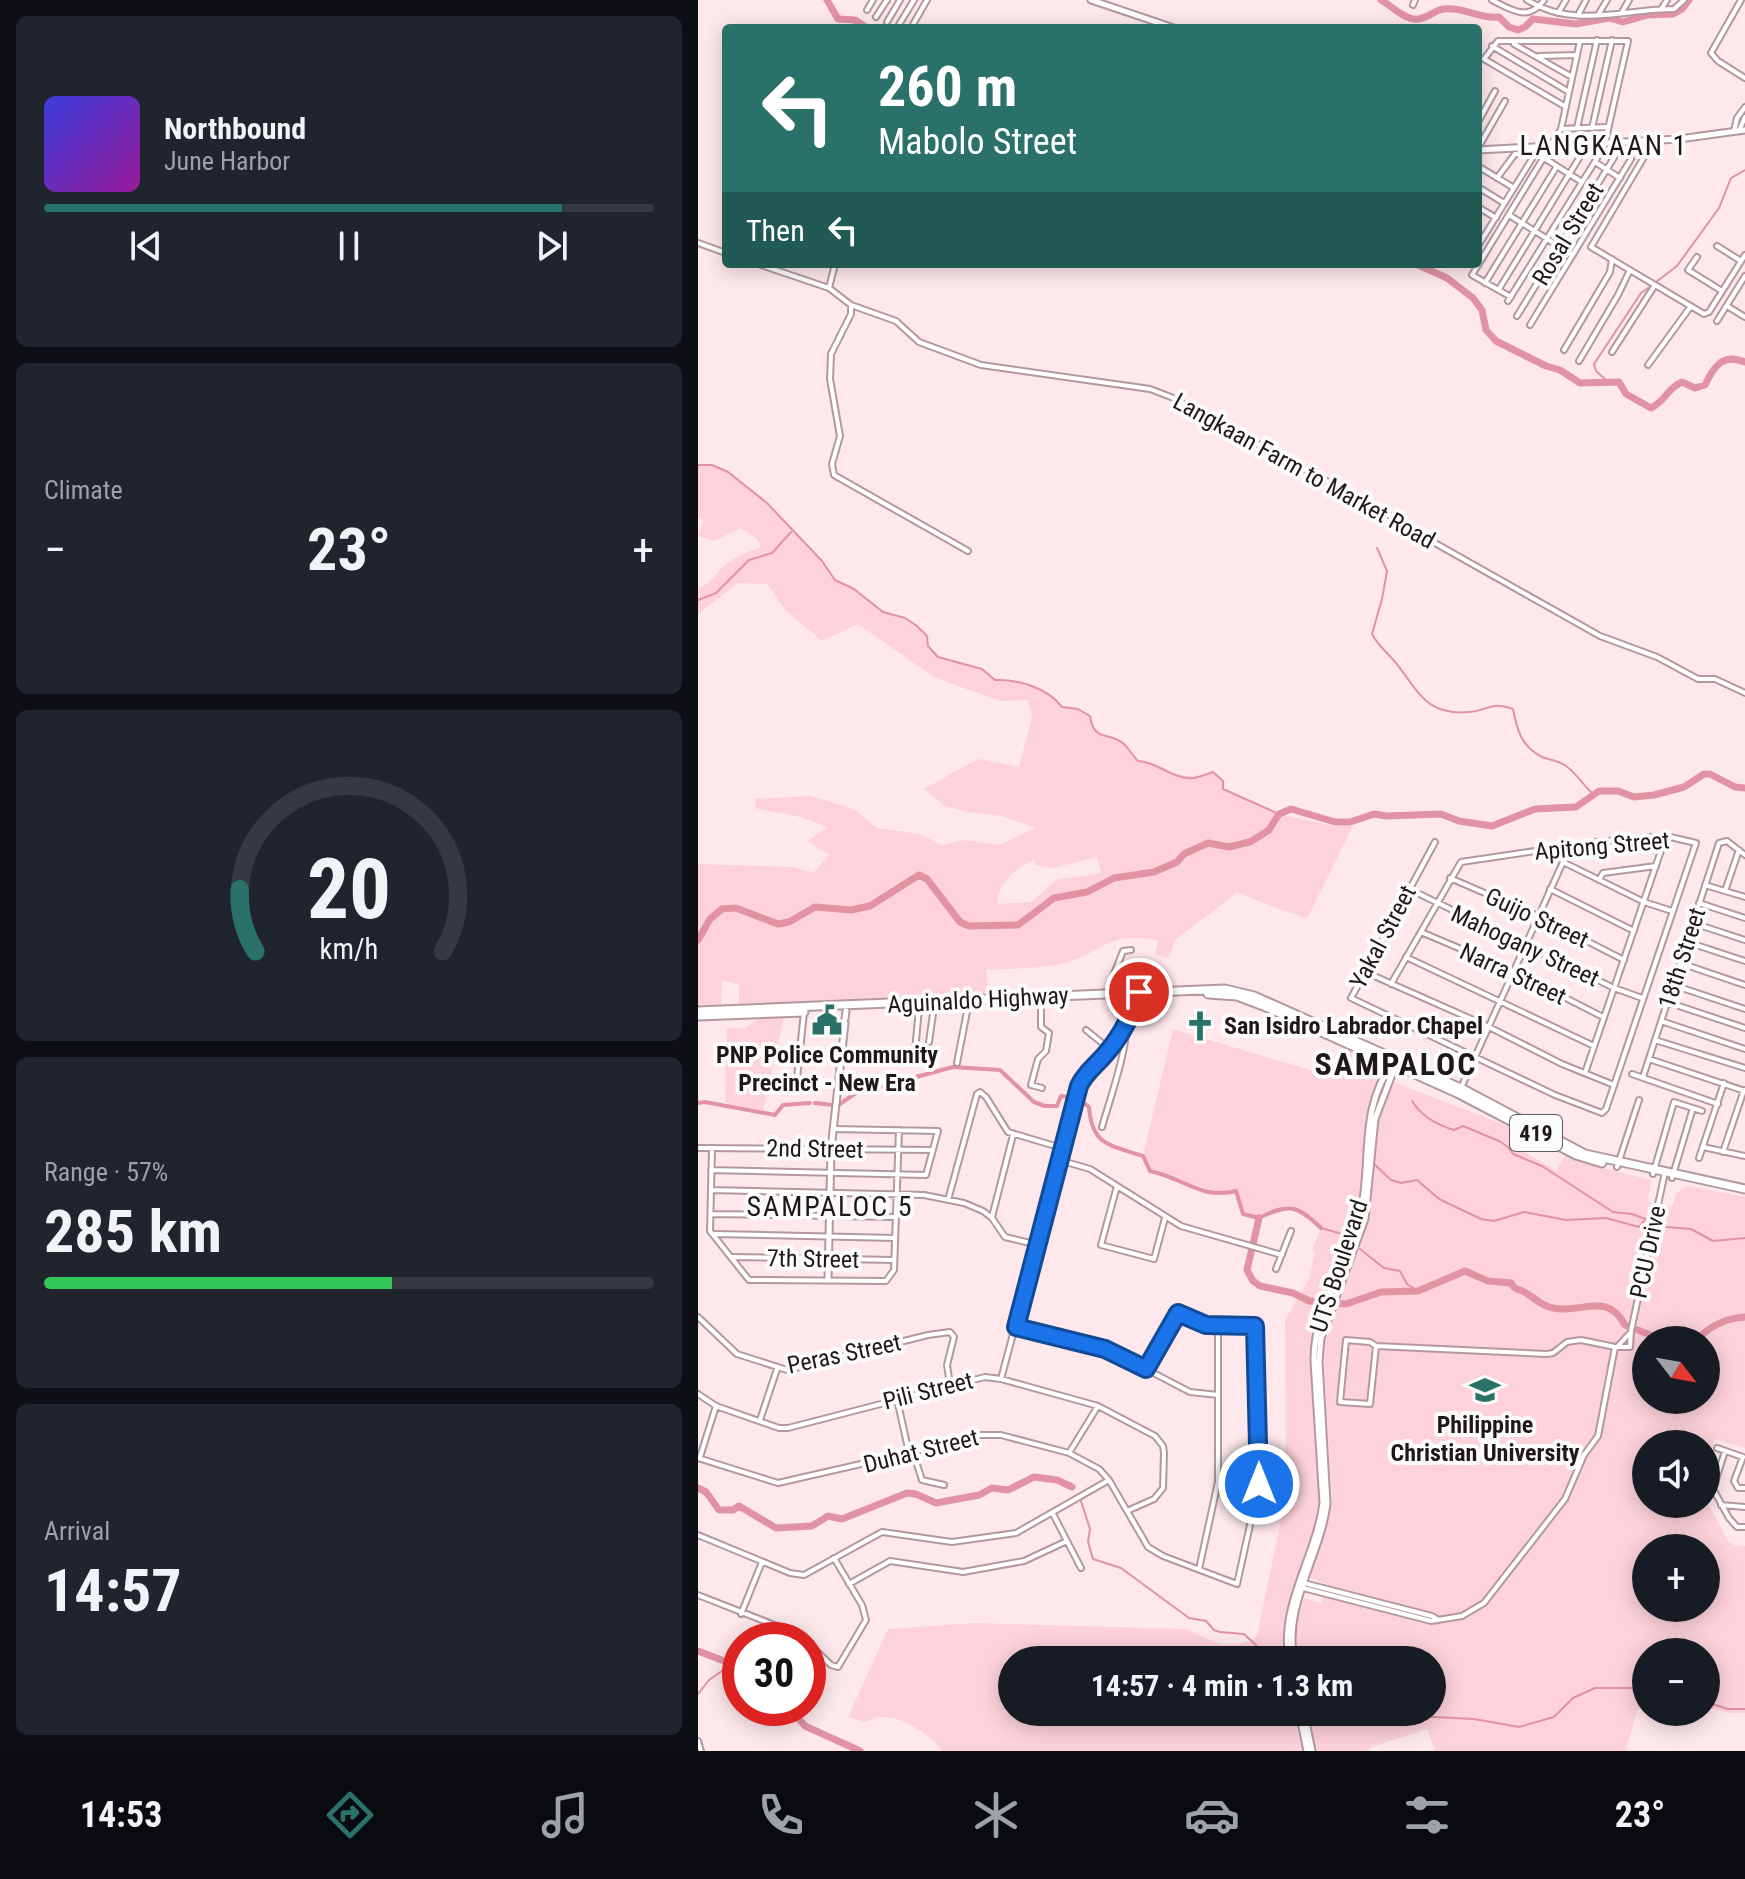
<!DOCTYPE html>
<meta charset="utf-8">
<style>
:root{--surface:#171b24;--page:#20242c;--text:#f1f3f6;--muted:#9ea1a6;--line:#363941;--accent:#2a7169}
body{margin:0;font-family:"Roboto Condensed",sans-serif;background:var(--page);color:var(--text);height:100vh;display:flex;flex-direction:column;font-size:30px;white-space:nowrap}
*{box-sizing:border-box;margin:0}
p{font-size:26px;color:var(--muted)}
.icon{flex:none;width:44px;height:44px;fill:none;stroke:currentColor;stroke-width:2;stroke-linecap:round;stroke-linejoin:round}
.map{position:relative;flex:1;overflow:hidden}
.panel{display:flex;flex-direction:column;gap:16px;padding:16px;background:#0d0f14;width:698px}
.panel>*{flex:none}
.top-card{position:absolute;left:24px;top:24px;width:760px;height:244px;border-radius:8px;box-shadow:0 4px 20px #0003;background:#2a7169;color:#fff;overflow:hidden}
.needle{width:52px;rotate:121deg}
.fabs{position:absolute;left:934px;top:1326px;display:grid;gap:16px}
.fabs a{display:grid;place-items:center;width:88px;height:88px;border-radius:50%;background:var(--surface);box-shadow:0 4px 20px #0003;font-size:40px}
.speed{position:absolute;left:24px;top:1622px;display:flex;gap:16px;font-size:40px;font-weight:700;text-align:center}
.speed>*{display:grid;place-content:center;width:104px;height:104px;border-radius:50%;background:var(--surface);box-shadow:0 4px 20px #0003;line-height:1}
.speed .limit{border:12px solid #d22;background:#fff;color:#111}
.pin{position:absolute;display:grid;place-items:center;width:68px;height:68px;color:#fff;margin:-34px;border:4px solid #fff;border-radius:50%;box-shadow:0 2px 8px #0007}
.me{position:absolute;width:88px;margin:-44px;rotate:0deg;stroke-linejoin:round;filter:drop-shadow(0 0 6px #0008)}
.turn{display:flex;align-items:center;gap:28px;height:168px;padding:0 24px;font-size:36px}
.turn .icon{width:104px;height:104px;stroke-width:2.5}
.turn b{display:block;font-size:56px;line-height:68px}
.then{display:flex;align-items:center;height:76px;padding:0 24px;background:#0003;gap:16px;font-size:30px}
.big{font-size:60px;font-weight:700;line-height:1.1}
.panel .tile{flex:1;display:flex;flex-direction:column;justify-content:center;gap:12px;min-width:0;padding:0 28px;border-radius:12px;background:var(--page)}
.panel .dial{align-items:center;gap:0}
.dial svg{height:208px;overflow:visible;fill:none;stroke:var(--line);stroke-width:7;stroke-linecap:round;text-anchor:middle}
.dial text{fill:var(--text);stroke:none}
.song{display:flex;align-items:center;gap:24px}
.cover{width:96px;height:96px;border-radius:12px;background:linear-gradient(135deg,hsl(240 70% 55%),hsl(300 70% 35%))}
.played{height:8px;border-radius:4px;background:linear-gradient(90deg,var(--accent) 85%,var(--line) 85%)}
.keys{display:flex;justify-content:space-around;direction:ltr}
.heat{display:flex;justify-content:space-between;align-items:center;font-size:44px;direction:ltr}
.charge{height:12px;border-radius:6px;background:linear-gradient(90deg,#34c759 57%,var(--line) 0)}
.trip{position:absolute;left:300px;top:1646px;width:448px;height:80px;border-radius:40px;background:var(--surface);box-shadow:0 4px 20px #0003;font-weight:700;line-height:80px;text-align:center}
.tabs{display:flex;height:128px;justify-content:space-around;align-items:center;background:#090b0e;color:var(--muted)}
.tabs .icon{width:56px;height:56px}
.tabs .active{color:var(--accent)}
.tabs b{font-size:36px;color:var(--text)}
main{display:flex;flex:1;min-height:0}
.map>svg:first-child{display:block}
</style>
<main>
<section class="panel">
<div class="tile">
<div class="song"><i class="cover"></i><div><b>Northbound</b><p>June Harbor</p></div></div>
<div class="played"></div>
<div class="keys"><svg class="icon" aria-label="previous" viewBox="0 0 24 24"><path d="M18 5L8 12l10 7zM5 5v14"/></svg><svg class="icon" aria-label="pause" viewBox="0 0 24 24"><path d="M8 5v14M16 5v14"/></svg><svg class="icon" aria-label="next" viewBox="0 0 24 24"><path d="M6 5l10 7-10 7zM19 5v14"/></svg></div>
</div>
<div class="tile"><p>Climate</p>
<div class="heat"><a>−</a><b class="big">23°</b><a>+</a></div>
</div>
<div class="tile dial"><svg viewBox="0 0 100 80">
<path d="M14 69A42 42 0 1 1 86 69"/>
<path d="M14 69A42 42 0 0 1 8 45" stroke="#2a7169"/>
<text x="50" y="56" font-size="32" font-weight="700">20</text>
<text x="50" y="72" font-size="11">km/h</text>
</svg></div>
<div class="tile"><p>Range · 57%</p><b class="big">285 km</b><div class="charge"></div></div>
<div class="tile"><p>Arrival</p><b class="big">14:57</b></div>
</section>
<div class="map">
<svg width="1047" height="1751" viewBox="0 0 1047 1751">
<rect width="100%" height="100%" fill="#fee8ec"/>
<!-- green -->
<path fill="#fdd2da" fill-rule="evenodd" d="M0,465H14L30,472L69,503L124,561L137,580L156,589L185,612L207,618L219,626L229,636L230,646L240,657L284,669L297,680C320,679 350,688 364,707L380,709L392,716C396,743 411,731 426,744C431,749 435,756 440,761C476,763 470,785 515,772L525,781V789L581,814L636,826H655L609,919L539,893L477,940L471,958L457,955L460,941C413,930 408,950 370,962C351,969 310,968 288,970L291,997L41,1004V985L24,980L23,1005L0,1006V864L96,867L115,873L131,855L109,841L129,828C108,815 81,814 57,808L58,799L113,796L156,809L179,828L222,834L244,845L266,840L302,845L337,828L304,816L270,812L247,806L226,789L280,759L321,767L334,717L330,700L303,701L237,678L160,624L124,641L88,611L69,584L40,583L0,614V588C15,584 18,570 31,562C40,555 52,551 63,547L59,539L43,528L16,541L0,536L5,521L0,517ZM399,857L403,873L358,880L333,902L299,904C301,881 316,870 336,860L338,865L355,868Z
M86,1017L65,1111L27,1103L29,1028H47L60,1019Z
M475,1029L642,1079L648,1048L687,1066L667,1126L660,1213L618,1324L613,1361L622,1503C614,1560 578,1601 587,1660H314V1712H597L605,1751H244C230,1731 191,1706 168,1722L150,1717L190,1629L277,1623L489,1629C512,1642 536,1653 559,1636L586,1505L588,1474L587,1320L611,1279L617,1252L614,1250L623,1228C599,1205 591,1203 561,1218L545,1214L537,1191L511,1194L472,1175L452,1171L445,1156Z
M695,1082L836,1136L827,1152L858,1171L868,1154L889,1164L953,1180L950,1202L974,1207L978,1193L990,1186L1047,1197V1448L1016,1439L1008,1472V1444H948V1504H1008V1500L1030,1541L1036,1545L1047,1546V1713H1031L1008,1707V1652H948V1706L939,1710L928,1751H737L729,1729L673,1747L670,1751H617L609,1712H734V1660H600C598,1634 597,1623 606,1598L623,1603L630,1585L612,1578L634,1504L625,1348L628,1335L670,1216L680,1118ZM948,1340H1008V1400H948ZM948,1548H1008V1608H948Z"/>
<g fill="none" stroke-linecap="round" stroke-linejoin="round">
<!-- stream -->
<path stroke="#e192a4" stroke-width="2" d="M958,282L979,266L1021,208L1033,178L1047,170
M909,381L898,371L896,364L943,293L953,286
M0,465H14L30,472L69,503L124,561L137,580L156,589L185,612L207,618L219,626L229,636L230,646L240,657L284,669L297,680C320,679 350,688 364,707L380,709L392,716C396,743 411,731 426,744C431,749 435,756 440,761C460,762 475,780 496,778C502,777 509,774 515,772L525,781V789L581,814
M679,548L689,571L684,599L674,634C680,646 689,652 698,663C721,692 728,716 772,712C793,710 791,701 815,709C819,730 823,746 844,757C852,760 861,761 868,766C878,773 886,786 895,794
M0,600L18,593L51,560L74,553L93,532
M714,1101C724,1117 739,1125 756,1130L765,1126L801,1141L810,1147L815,1154L844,1166L915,1212L934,1214L969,1227L993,1229L1015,1241L1047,1238
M676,1164L693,1180L703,1183L719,1180L741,1199L783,1219L796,1221L826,1212L868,1220L908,1218L941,1227L946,1221
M623,1228L648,1235
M662,1249L686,1268L702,1271L709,1284L720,1291
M383,1501L392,1529L390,1542L395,1559L423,1568L491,1618L508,1621L516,1630L522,1632L546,1634L574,1660
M0,1694L11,1680L34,1664
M1008,1702L1030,1709H1047
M704,1712L716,1716L776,1719L821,1727L856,1717L875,1698L897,1688H948"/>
<!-- canal -->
<path stroke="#e192a4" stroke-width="4" d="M381,1099L391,1107C394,1146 412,1145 445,1156L452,1171C486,1178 503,1200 538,1191L545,1214L561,1218C591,1203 599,1205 623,1228
M0,1103L7,1102L77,1115L85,1105L112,1103
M117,1103L135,1105
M142,1104L165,1088L181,1087L255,1067L302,1070L336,1102L347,1106H359L363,1096L370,1097"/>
<!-- river -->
<path stroke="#e192a4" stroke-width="7" d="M129,0L140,19L157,20L169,28
M683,0C692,5 705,18 716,19C726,21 736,10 746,9C768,7 780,19 801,17L811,27L820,30L827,27L835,19L878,24L911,18L925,22L950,15L975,14L984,9L991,0
M718,264L749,278L775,298L784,310L788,330L798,341L848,366L862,370L882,383L921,382L928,394L953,408C969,400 968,389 984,382L997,388L1007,385C1016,366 1025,353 1047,362
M0,940L12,919L24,909L38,908L80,924L91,922L117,907L153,910L172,906L221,875L229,879L262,922L271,926L320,925L356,898L389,892L416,878L456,872L479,862L486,854L510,843L531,847L552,842L571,830L581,814L593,809L637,822H652L676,814L689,816L743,814L761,821L794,826L837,809L878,807L901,791H920L936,797L956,795L986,787L1006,774H1012L1037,787L1047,788
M561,1218L549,1270L555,1281L562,1286L595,1293L611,1301L648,1304L683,1292L720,1291L767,1271L790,1281L813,1283C818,1292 821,1288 828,1293C837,1298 843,1306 855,1308C884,1314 909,1291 927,1325L965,1340
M999,1340C1011,1326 1029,1318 1047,1317
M0,1488L8,1492L21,1510H35L41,1506L78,1528L114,1526L130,1516L144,1519L209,1493L218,1494L238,1503L281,1495L294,1488L310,1490L336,1477L359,1480L374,1487
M0,1651L34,1664L42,1670
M91,1708L107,1726L162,1751"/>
<!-- tertiary-tunnel -->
<path stroke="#ddc9cc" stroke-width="5" stroke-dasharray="5 2.5" stroke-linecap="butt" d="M144,1023V1019"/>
<!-- minor casing -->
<g stroke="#b3999e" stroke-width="8">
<path id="minor" d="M794,0C813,10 831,22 846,0
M829,0C876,29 925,9 976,9L986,0
M1043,0L1013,53L1020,61L1047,78
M715,5L717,0
M963,9L969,0
M169,10L175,0
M924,12L931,0
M860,13L868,0
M880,15L888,0
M900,15L909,0
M178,17L189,0
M189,22L202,0
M199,28L216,0
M213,28L229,0
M816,44L874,77
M794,46L871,92
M841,56L879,55
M780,122L797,91
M879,128L899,40
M894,128L914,40
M863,129L909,127
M1036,131L1039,118L1047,107
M1041,131L1047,117
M949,141V152L893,247L1006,314L1011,312L1047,255
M780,148L807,101
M846,158L884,182
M897,162L922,178
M780,173L783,168L816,188
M799,178L817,154H837
M780,187L806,203
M780,207L798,218
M811,215L875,255
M0,243L28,253
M780,246L837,154
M1019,246L1043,261
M999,257L990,270L1024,291
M60,264L131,288L153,305L198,321L221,342L283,365L452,389L473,397L693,516L712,529L902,636L959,657L1000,679H1017L1047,693
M768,264H769
M787,283L859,166
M131,288L137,264
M801,289L883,155
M813,297L774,275L863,129L882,41
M810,301L906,147L930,41H800L786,59L868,107
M153,305V314L133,354L132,379L142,436L134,464L136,475L270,551
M1029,306L1047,317
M819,316L920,151
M1019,321L1047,276
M832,325L933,159
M866,350L912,272L914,259
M914,352L957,285
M881,361L920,295L932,270
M950,365L993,306
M865,862L946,902L974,911
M752,878L840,916L926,960
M901,880L905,873L958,866
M1007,885L1047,897
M711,889L916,988L944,998
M852,889L936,931
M1027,891L1041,850
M1001,903L1047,918
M995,923L1047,940
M723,932L815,971L905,1017
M989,942L1047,961
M708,957L896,1046
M982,963L1047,985
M665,971L789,1026L864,1064L916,1085
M693,984L763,862L898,842L968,836L998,843L908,1109L904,1113L857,1095L653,998L737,842
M975,985L1047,1009
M343,997V1027L351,1033L348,1051L340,1059L333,1085L344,1088
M412,998L416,974L425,951L433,950
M969,1002L1047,1028
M963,1021L1047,1049
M388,1030L409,1047
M957,1040L1047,1068
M231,1042L236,1007
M402,1057L423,1028
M951,1059L1047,1091
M216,1062L221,1008
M259,1063L271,1001
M887,1073L968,836
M934,1074L1020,1104
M945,1077L1021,843L1029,841L1047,855
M763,1088L865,862L862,847
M89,1091L98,1088L106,1012
M404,1127C410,1105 433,1040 427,1022
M1005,1147L1047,1156
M0,1148L234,1150
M14,1148L12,1231L51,1280L188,1281L196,1270L201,1130
M1025,1152L1046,1090
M1001,1158L1026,1083
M361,1160L392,1169L483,1226L584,1255
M919,1167L941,1100
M13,1170L228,1175L240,1131L135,1129
M955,1174L976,1102L1004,1111
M974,1178L995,1108
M419,1186L403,1245L456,1259L467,1218
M13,1190L226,1195L266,1203L285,1211L294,1218L307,1237L340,1245
M250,1200L279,1094L282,1092L288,1097L310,1132L364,1148
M13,1214L198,1217
M294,1217L315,1135
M17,1234L197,1238
M35,1257L196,1260
M578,1269L593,1231
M0,1317L39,1354L89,1370L230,1335L252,1332L256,1337L249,1365L252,1385
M318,1327L417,1353L492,1392L520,1395
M678,1346L672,1404L642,1402L648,1340L672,1342L678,1346L849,1354L855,1353L869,1342L883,1340L917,1347H932L933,1331L967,1172
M919,1347L932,1333
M303,1379L381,1086C388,1071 400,1064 410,1051C422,1036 437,1010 441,992
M0,1394L18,1406L81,1428H90L287,1377L303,1379L400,1406L457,1436L465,1446L466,1453L465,1488L456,1499L429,1511
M199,1399L211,1453
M62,1420L79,1369
M1019,1448L1045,1457
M1027,1451L1015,1489L1031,1518L1039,1527H1047
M215,1452L224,1480L246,1485
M371,1453L400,1406
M2,1457L18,1406
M1045,1457L1036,1481L1040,1488H1047
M0,1458L80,1483L211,1453L277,1435H303L371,1453L401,1469L411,1480L450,1547L465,1556L539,1584L561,1484L557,1326L508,1325L480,1313L448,1369
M1023,1505L1047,1507
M355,1514L383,1568
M0,1535L92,1573L106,1575L184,1532L254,1542L318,1533L411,1480
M501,1569L520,1482V1326
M151,1584L192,1561L265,1572L326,1561L369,1541
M0,1595L97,1633L106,1640
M43,1614L64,1562
M740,1620L734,1616L606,1583L601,1585L605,1588L733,1621L764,1616L786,1603L867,1499L886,1455L900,1436L917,1347
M110,1643L133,1665L140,1667L168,1620L164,1605L136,1558
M0,1741L3,1751"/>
</g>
<!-- tertiary casing -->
<g stroke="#b3999e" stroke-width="9">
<path id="tertiary" d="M393,0L476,28
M780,150L981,139L1047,130
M147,1019L148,1011
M130,1280L133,1149L147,1023"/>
</g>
<!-- secondary casing -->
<g stroke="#b3999e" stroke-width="9">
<path id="secondary" d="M591,1660C581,1605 618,1557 625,1503L616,1361C615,1310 650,1264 662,1215C675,1163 659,1110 696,1061
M596,1660C585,1606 622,1557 629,1504L621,1361L623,1338L667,1219L677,1119L698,1064
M601,1712L609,1751
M606,1712L614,1751"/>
</g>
<!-- primary casing -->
<g stroke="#b3999e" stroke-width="11">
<path id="primary" d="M510,994L539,996L568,1007L759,1093L878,1155L904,1163
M0,1011L527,989L556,996L767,1090L887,1154L1047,1189
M0,1016L106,1012"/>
</g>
<!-- minor -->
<use href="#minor" stroke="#fff" stroke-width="4"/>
<!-- tertiary -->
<use href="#tertiary" stroke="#fff" stroke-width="5"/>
<!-- secondary -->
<use href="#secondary" stroke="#fff" stroke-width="5"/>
<!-- primary -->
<use href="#primary" stroke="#fff" stroke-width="7"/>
</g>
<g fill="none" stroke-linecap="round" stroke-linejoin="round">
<!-- route casing -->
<g stroke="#114b97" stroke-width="20">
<path id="route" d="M441,992C437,1010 422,1037 410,1051C400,1064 388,1071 381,1086L318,1327L407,1349L448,1369L480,1313L508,1325L557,1326L561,1484"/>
</g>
<!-- route -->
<use href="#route" stroke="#1a73e8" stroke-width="14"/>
</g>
<!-- icons -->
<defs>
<g id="civic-bare" transform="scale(2.4)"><path d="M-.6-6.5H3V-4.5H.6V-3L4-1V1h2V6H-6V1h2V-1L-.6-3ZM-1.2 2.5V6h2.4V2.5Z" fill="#2a7169" stroke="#fbfbfb" stroke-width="2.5" paint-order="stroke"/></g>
<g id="church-bare" transform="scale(2.4)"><path d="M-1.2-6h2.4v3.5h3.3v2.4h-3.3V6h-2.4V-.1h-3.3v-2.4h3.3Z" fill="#2a7169" stroke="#fbfbfb" stroke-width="2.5" paint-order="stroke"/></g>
<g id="university-bare" transform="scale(2.4)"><path d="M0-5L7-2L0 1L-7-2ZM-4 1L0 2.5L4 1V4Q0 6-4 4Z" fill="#2a7169" stroke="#fbfbfb" stroke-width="2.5" paint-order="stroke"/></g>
</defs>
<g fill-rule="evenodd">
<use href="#civic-bare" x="129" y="1020"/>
<use href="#church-bare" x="502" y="1026"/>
<use href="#university-bare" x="787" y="1390"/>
</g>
<g text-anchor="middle" stroke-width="8" stroke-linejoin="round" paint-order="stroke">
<!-- shield labels -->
<rect fill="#fbfbfb" stroke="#625b5c" stroke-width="2" x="812" y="1115" width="52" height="36" rx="6"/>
<g font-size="22" font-weight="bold" fill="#201718">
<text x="838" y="1141">419</text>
</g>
<!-- street labels -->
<g font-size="24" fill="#201718" stroke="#fbfbfb">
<text transform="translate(870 234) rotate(-59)" y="8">Rosal Street</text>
<text transform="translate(606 471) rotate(29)" y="8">Langkaan Farm to Market Road</text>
<text transform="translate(904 846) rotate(-5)" y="8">Apitong Street</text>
<text transform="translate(839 918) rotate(25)" y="8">Guijo Street</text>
<text transform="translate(685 937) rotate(-62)" y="8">Yakal Street</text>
<text transform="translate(827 946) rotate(25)" y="8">Mahogany Street</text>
<text transform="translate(984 958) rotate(-72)" y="8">18th Street</text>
<text transform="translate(815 974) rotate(25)" y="8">Narra Street</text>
<text transform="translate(280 1000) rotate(-3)" y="8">Aguinaldo Highway</text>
<text transform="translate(117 1149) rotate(1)" y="8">2nd Street</text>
<text transform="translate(950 1252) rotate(-78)" y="8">PCU Drive</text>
<text transform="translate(115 1259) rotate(1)" y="8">7th Street</text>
<text transform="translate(641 1266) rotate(-72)" y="8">UTS Boulevard</text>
<text transform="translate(146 1354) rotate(-12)" y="8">Peras Street</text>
<text transform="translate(230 1391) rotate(-14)" y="8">Pili Street</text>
<text transform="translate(223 1451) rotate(-14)" y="8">Duhat Street</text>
</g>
<!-- poi labels -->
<g font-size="24" font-weight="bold" fill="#201718" stroke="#fbfbfb">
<text x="526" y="1034" text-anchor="start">San Isidro Labrador Chapel</text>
<text x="129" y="1063">PNP Police Community<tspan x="129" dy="28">Precinct - New Era</tspan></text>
<text x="787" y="1433">Philippine<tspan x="787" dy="28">Christian University</tspan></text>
</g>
<!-- quarter labels -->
<g font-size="28" letter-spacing="2" fill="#201718" stroke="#fbfbfb">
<text x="906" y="155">LANGKAAN 1</text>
<text x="132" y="1216">SAMPALOC 5</text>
</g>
<!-- district labels -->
<g font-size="32" font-weight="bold" letter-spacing="2" fill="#201718" stroke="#fbfbfb">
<text x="698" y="1075">SAMPALOC</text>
</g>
</g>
</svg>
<div class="fabs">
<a><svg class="needle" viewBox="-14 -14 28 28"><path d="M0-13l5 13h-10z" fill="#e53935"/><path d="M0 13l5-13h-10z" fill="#9ea1a6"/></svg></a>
<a><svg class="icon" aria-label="sound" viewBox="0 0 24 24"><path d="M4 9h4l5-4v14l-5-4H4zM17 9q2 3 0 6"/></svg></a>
<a>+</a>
<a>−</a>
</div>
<div class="speed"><div class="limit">30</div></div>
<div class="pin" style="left:441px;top:992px;background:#d93025"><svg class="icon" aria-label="arrive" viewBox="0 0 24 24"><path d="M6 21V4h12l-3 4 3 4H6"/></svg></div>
<svg class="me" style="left:561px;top:1484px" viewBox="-20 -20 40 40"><circle r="17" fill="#1a73e8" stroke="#fff" stroke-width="3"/><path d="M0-11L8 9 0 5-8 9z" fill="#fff"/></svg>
<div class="trip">14:57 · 4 min · 1.3 km</div>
<div class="top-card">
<div class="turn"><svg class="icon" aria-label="left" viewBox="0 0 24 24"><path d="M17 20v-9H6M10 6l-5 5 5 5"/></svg><div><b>260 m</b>Mabolo Street</div></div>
<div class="then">Then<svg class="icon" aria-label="left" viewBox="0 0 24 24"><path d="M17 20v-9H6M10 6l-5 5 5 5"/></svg></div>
</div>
</div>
</main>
<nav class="tabs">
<b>14:53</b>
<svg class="icon active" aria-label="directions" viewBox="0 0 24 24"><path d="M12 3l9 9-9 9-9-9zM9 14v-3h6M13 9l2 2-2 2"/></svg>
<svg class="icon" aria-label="music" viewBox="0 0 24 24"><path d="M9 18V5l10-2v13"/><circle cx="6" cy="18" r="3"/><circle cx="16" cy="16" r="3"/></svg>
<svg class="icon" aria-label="phone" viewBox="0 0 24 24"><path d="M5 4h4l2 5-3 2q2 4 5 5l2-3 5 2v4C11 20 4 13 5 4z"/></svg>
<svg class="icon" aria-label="climate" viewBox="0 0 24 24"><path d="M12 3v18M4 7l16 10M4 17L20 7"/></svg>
<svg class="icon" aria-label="car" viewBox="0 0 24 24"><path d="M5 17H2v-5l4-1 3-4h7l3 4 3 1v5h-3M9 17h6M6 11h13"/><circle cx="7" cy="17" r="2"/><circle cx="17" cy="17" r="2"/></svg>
<svg class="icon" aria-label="filters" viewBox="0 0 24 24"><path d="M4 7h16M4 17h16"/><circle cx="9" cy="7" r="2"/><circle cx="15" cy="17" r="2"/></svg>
<b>23°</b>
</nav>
